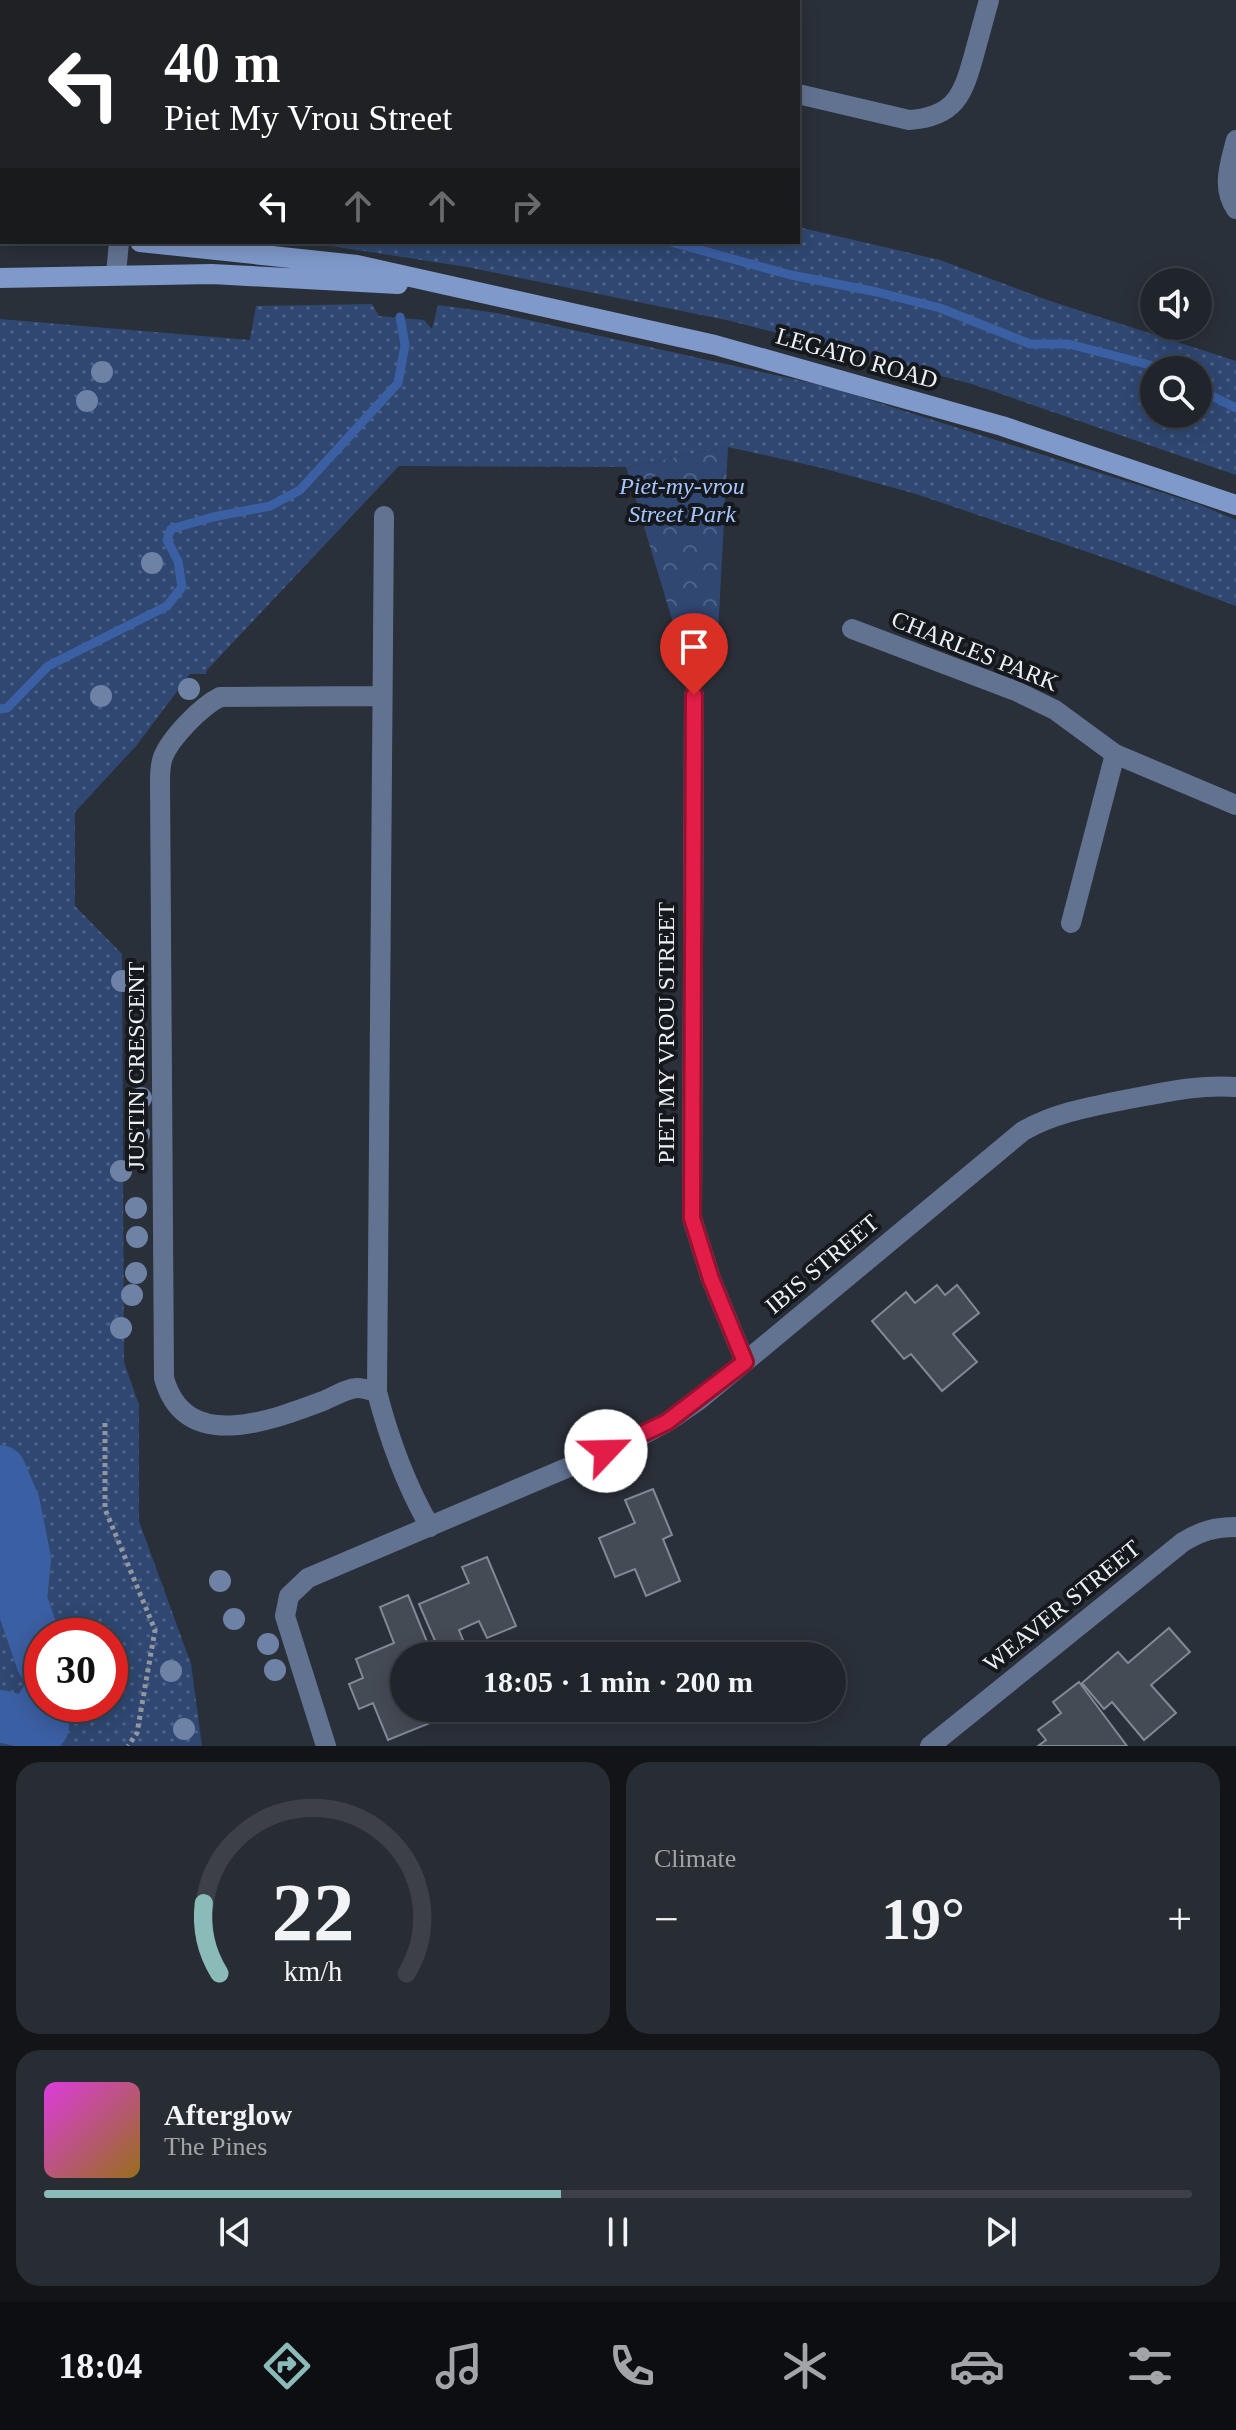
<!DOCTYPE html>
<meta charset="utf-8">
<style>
:root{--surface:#20242b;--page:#282c33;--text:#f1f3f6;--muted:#a2a4a9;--line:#3d4147;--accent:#8bbbb9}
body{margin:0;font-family:Georgia,serif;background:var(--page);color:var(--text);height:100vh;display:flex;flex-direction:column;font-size:30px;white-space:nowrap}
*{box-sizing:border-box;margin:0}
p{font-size:26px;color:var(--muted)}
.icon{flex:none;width:44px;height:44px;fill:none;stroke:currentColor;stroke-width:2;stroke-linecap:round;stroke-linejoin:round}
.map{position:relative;height:1746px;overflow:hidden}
.details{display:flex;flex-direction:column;gap:16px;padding:16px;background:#121418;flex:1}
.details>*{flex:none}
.guide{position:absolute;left:0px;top:0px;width:800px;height:244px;box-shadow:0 4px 20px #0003,0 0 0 2px var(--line);background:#202124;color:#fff;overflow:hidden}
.buttons{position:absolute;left:1140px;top:268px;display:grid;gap:16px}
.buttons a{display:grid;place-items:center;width:72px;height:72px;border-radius:50%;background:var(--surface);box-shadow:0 4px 20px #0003,0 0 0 2px var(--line);font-size:40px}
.speed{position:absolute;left:24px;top:1618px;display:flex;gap:16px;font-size:40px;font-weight:700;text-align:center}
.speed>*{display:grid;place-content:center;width:104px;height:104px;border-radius:50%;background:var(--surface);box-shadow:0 4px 20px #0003,0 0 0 2px var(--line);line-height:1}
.speed .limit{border:12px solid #d22;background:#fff;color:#111}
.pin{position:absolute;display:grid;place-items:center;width:68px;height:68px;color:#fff;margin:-82px -34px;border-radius:50% 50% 50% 0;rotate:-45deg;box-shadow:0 0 8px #0007}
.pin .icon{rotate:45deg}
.me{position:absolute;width:88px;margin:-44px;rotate:66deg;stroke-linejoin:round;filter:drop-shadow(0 0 6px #0008)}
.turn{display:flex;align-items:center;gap:28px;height:168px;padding:0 32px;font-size:36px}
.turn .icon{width:104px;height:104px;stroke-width:2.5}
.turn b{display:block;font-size:56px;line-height:68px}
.lanes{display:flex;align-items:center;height:76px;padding:0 32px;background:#0003;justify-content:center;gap:40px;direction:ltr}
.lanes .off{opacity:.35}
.big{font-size:60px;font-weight:700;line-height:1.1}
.details .tile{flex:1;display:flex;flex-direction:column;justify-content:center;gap:12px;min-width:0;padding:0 28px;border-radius:24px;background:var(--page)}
.details .dial{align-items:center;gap:0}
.dial svg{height:208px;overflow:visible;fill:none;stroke:var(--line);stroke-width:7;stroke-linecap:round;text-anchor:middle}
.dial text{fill:var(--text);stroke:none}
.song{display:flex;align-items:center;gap:24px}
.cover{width:96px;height:96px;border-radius:12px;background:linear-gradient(135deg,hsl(300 70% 55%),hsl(40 70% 35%))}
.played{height:8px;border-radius:4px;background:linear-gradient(90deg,var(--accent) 45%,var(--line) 45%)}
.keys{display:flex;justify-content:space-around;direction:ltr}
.heat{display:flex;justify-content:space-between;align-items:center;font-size:44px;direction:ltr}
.details .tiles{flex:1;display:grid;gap:16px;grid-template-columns:1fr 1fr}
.tile:last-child{grid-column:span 2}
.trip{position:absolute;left:390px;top:1642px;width:456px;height:80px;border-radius:40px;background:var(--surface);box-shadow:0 4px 20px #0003,0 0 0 2px var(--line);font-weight:700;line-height:80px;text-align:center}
.dock{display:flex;height:128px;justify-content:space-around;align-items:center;background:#0d0e11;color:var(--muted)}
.dock .icon{width:56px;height:56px}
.dock .active{color:var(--accent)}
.dock b{font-size:36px;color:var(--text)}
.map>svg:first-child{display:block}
</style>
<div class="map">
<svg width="1236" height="1746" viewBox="0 0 1236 1746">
<defs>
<pattern id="grass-dots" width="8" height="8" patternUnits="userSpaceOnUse" patternTransform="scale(2)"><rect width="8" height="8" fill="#2f4771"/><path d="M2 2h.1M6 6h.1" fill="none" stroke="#4d6286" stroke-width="1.8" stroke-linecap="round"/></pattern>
<pattern id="park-crowns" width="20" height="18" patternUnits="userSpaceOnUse" patternTransform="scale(2)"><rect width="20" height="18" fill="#2f4771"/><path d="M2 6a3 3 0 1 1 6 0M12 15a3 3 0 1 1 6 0" fill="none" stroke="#4d6286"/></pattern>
</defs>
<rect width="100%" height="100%" fill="#2a3039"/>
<!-- grass -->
<path fill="url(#grass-dots)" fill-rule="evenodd" d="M190,0H530L190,2Z
M798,227L940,260L1050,301L1236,361V475L972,384L731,321L467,267L305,242H798ZM1198,370V414H1154V370Z
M372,304L379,316L424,320L432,329L438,305L497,313L829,387L1198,504L1236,520V606L1120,563L916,494L822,468L728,447L626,467L399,466L207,670L206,674H190L136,746L75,812V906L122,954L124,1362L139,1405V1521L191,1664L202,1746H0V319L250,340L256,306ZM42,1636H110V1704H42Z"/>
<!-- park -->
<path fill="url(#park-crowns)" d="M728,447L716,670L687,669L626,467Z"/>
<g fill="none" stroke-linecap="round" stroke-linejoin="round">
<!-- stream -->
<path stroke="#3b5fa3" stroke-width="9" d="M445,0L446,2
M671,242L791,275L877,292L940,308L1030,344H1069L1150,365L1161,370
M1198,389L1236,408
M0,709L7,708L48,666L167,606L182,587L178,561L167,540L171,529L213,517L270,506L300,490L398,383L405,345L400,317
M43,1726L51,1746"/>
<!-- river -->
<path stroke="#3b5fa3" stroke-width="52" d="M0,1471L14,1504L25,1559L21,1600L42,1661
M0,1716L43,1726V1704"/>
</g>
<!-- building -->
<path fill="#454b55" stroke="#828994" stroke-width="2" d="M937,1285L945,1295L957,1285L979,1313L953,1334L977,1362L942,1391L911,1354L904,1359L872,1321L906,1292L915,1303Z
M653,1489L672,1535L663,1539L680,1581L646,1596L635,1569L615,1577L599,1538L635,1523L625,1500Z
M487,1557L516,1626L487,1638L479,1621L459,1630L463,1640L439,1650L419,1604L469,1583L462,1567Z
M408,1595L432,1654L404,1656V1708H424L430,1723L388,1740L373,1703L359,1709L349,1684L363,1678L356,1659L394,1643L380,1607Z
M1169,1628L1190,1652L1151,1685L1176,1713L1144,1740L1112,1702L1104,1709L1082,1683L1118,1652L1128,1663Z
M1079,1682L1127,1746H1038L1046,1740L1038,1730L1061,1713L1053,1702Z"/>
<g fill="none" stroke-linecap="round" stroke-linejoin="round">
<!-- path -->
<path stroke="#92979f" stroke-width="5" stroke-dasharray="4 4" stroke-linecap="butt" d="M105,1423V1509L155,1630L137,1733L128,1746"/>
<!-- lane -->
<path stroke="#627392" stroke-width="16" d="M31,0L32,2"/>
<!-- street -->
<path stroke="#627392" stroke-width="20" d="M175,2V0
M692,2V0
M798,94L909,120C955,117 963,95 974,55C979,37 984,18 989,0
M1236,140C1230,164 1221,187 1236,209
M116,274L119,242
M384,516L377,1392C389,1439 406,1485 430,1527
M852,629L1018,692L1055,710L1115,754L1236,805
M694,695L692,1218L711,1279L745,1362
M1071,923L1115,754
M377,1392C371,1391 364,1388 358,1388C347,1388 333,1397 323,1401C270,1421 185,1454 164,1378L160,782C160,773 160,765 163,757C171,737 202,706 220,697L382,696
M326,1746L285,1616L289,1596L308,1578L635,1439L667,1422L699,1400L1023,1131C1055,1113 1089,1107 1124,1100C1162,1093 1198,1084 1236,1087
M930,1746L1183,1542C1201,1531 1215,1527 1236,1527"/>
<!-- secondary -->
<path stroke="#7e99ca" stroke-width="20" d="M0,235H2
M140,242L357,265L715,345L1002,426L1236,505
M0,278L212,274L398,284"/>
</g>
<!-- trees -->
<g fill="#6e82a5">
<circle cx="102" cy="372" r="11"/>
<circle cx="87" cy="401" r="11"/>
<circle cx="152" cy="563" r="11"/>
<circle cx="189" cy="689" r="11"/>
<circle cx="101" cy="696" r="11"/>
<circle cx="122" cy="981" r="11"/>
<circle cx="137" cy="1031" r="11"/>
<circle cx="141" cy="1098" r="11"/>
<circle cx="139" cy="1134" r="11"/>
<circle cx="121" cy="1171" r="11"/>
<circle cx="136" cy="1208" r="11"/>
<circle cx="137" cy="1237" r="11"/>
<circle cx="136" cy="1273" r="11"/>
<circle cx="132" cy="1295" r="11"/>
<circle cx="121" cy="1328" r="11"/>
<circle cx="220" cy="1581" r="11"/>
<circle cx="234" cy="1619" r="11"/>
<circle cx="268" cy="1644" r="11"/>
<circle cx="275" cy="1670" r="11"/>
<circle cx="171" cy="1671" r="11"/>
<circle cx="184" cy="1729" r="11"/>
</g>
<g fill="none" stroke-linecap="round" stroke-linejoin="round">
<!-- route casing -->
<g stroke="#92132f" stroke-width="20">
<path id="route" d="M606,1451L667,1422L745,1362L711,1279L692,1218L694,695"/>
</g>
<!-- route -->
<use href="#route" stroke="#e11d48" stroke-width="14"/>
</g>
<g text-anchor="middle" stroke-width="8" stroke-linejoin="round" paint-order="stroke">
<!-- street labels -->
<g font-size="24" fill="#edf1f7" stroke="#15181c">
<text transform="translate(857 358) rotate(16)" y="8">LEGATO ROAD</text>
<text transform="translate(975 651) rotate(22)" y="8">CHARLES PARK</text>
<text transform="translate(666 1033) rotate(-90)" y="8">PIET MY VROU STREET</text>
<text transform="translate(136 1066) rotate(-90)" y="8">JUSTIN CRESCENT</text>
<text transform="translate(822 1264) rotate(-40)" y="8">IBIS STREET</text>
<text transform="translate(1062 1606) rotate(-39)" y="8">WEAVER STREET</text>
</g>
<!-- park labels -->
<g font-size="24" font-style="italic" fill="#a5c5fe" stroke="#15181c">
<text x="682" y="494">Piet-my-vrou<tspan x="682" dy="28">Street Park</tspan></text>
</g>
</g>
</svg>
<div class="buttons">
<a><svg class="icon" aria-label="sound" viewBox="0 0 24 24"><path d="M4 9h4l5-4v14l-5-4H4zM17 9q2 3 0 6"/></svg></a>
<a><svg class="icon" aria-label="search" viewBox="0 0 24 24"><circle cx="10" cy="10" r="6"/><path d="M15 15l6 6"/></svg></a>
</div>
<div class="speed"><div class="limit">30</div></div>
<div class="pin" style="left:694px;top:695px;background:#d93025"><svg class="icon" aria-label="arrive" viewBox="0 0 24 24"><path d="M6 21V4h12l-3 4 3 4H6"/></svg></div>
<svg class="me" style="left:606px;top:1451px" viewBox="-20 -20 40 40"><circle r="19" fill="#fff"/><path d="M0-13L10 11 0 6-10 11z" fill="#e11d48"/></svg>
<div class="trip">18:05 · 1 min · 200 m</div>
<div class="guide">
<div class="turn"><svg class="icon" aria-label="left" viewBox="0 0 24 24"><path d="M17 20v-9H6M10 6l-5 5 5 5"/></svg><div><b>40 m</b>Piet My Vrou Street</div></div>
<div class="lanes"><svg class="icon" aria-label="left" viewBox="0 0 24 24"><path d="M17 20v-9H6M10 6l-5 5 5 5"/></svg><svg class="icon off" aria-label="ahead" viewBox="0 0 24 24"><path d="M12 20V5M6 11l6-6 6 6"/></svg><svg class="icon off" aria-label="ahead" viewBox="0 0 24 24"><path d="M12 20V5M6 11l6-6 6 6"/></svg><svg class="icon off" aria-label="right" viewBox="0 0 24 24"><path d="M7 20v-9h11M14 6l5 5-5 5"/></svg></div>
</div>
</div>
<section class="details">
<div class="tiles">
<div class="tile dial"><svg viewBox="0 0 100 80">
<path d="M14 69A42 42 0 1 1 86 69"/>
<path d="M14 69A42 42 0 0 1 8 42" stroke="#8bbbb9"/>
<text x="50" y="56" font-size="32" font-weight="700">22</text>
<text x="50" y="72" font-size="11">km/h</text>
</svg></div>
<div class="tile"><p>Climate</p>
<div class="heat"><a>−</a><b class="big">19°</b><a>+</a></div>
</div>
<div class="tile">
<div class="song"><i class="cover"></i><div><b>Afterglow</b><p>The Pines</p></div></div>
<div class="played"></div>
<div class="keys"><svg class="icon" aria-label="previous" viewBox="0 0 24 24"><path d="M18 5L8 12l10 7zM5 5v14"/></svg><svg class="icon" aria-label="pause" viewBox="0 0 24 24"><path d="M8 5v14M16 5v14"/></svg><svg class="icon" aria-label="next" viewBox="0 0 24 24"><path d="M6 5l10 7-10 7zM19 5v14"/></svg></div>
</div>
</div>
</section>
<nav class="dock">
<b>18:04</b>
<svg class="icon active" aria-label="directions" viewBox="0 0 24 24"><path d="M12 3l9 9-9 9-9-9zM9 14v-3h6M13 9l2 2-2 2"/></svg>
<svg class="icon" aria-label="music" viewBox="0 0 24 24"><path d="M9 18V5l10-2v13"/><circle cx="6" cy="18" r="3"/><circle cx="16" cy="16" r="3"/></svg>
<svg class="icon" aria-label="phone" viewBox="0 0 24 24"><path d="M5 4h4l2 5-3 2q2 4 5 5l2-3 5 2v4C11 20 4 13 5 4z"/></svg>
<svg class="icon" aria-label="climate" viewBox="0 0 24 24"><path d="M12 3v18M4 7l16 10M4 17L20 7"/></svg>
<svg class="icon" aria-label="car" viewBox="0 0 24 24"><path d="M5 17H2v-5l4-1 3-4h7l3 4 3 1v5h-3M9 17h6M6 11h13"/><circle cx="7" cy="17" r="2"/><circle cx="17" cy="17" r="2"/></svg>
<svg class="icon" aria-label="filters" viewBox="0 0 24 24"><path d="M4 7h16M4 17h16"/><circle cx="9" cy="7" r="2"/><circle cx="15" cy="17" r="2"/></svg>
</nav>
